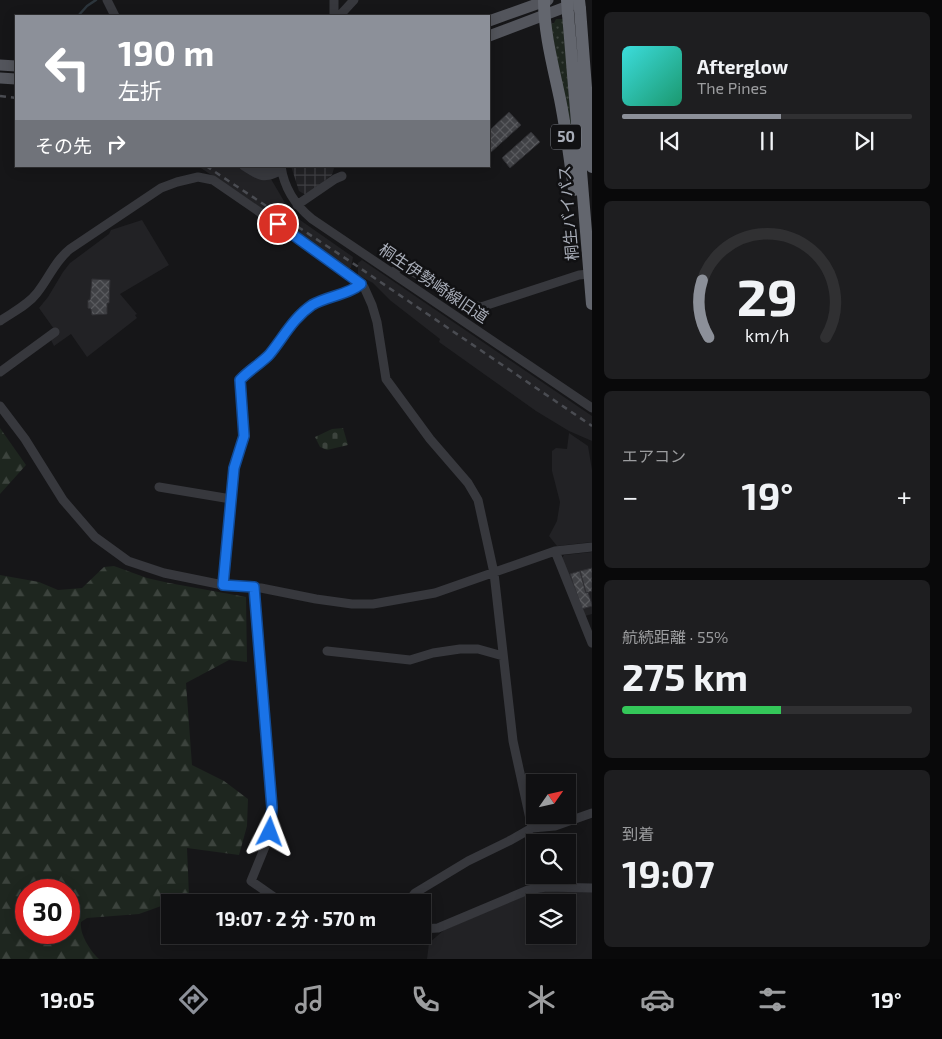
<!DOCTYPE html>
<html lang="ja">
<meta charset="utf-8">
<style>
:root{--surface:#101012;--page:#1e1e20;--text:#f1f3f6;--muted:#9c9d9f;--line:#303032;--accent:#8c9099}
body{margin:0;font-family:"Exo 2","Noto Sans JP",sans-serif;background:var(--page);color:var(--text);height:100vh;display:flex;flex-direction:column;font-size:19px;white-space:nowrap}
*{box-sizing:border-box;margin:0}
p{font-size:16px;color:var(--muted)}
.icon{flex:none;width:28px;height:28px;fill:none;stroke:currentColor;stroke-width:2;stroke-linecap:round;stroke-linejoin:round}
.map{position:relative;flex:1;overflow:hidden}
.panel{display:flex;flex-direction:column;gap:12px;padding:12px;background:#09090a;width:350px}
.panel>*{flex:none}
.hud{position:absolute;left:15px;top:15px;width:475px;height:152px;border-radius:0px;box-shadow:0 2px 12px #0003,0 0 0 1px var(--line);background:#8c9099;color:#fff;overflow:hidden}
.needle{width:32px;rotate:56deg}
.controls{position:absolute;left:526px;top:774px;display:grid;gap:10px}
.controls a{display:grid;place-items:center;width:50px;height:50px;border-radius:0px;background:var(--surface);box-shadow:0 2px 12px #0003,0 0 0 1px var(--line);font-size:25px}
.speed{position:absolute;left:15px;top:879px;display:flex;gap:10px;font-size:25px;font-weight:700;text-align:center}
.speed>*{display:grid;place-content:center;width:65px;height:65px;border-radius:50%;background:var(--surface);box-shadow:0 2px 12px #0003,0 0 0 1px var(--line);line-height:1}
.speed .limit{border:8px solid #d22;background:#fff;color:#111}
.pin{position:absolute;display:grid;place-items:center;width:42px;height:42px;color:#fff;margin:-21px;border:2px solid #fff;border-radius:50%;box-shadow:0 1px 5px #0007}
.me{position:absolute;width:55px;margin:-28px;rotate:3deg;stroke-linejoin:round;filter:drop-shadow(0 0 4px #0008)}
.turn{display:flex;align-items:center;gap:18px;height:105px;padding:0 20px;font-size:22px}
.turn .icon{width:65px;height:65px;stroke-width:2.5}
.turn b{display:block;font-size:35px;line-height:42px}
.then{display:flex;align-items:center;height:48px;padding:0 20px;background:#0003;gap:10px;font-size:19px}
.big{font-size:38px;font-weight:700;line-height:1.1}
.panel .card{flex:1;display:flex;flex-direction:column;justify-content:center;gap:8px;min-width:0;padding:0 18px;border-radius:8px;background:var(--page)}
.panel .dial{align-items:center;gap:0}
.dial svg{height:130px;overflow:visible;fill:none;stroke:var(--line);stroke-width:7;stroke-linecap:round;text-anchor:middle}
.dial text{fill:var(--text);stroke:none}
.song{display:flex;align-items:center;gap:15px}
.cover{width:60px;height:60px;border-radius:8px;background:linear-gradient(135deg,hsl(180 70% 55%),hsl(160 70% 35%))}
.played{height:5px;border-radius:2px;background:linear-gradient(90deg,var(--accent) 55%,var(--line) 55%)}
.keys{display:flex;justify-content:space-around;direction:ltr}
.heat{display:flex;justify-content:space-between;align-items:center;font-size:28px;direction:ltr}
.charge{height:8px;border-radius:4px;background:linear-gradient(90deg,#34c759 55%,var(--line) 0)}
.trip{position:absolute;left:161px;top:894px;width:270px;height:50px;border-radius:0px;background:var(--surface);box-shadow:0 2px 12px #0003,0 0 0 1px var(--line);font-weight:700;line-height:50px;text-align:center}
.dock{display:flex;height:80px;justify-content:space-around;align-items:center;background:#060607;color:var(--muted)}
.dock .icon{width:35px;height:35px}
.dock .current{color:var(--accent)}
.dock b{font-size:22px;color:var(--text)}
main{display:flex;flex:1;min-height:0}
.map>svg:first-child{display:block}
</style>
<main>
<div class="map">
<svg width="592" height="959" viewBox="0 0 592 959">
<defs>
<pattern id="industrial-grid" width="8" height="8" patternUnits="userSpaceOnUse" patternTransform="scale(1.25)"><rect width="8" height="8" fill="#222225"/><path d="M0 4h8M4 0v8" fill="none" stroke="#3f3f43"/></pattern>
<pattern id="grass-dots" width="8" height="8" patternUnits="userSpaceOnUse" patternTransform="scale(1.25)"><rect width="8" height="8" fill="#1e261f"/><path d="M2 2h.1M6 6h.1" fill="none" stroke="#3c433d" stroke-width="1.8" stroke-linecap="round"/></pattern>
<pattern id="forest-firs" width="22" height="20" patternUnits="userSpaceOnUse" patternTransform="scale(1.25)"><rect width="22" height="20" fill="#1e261f"/><path d="M5 1l3.5 6h-7zM16 11l3.5 6h-7z" fill="#3c433d"/></pattern>
<pattern id="cemetery-stones" width="16" height="16" patternUnits="userSpaceOnUse" patternTransform="scale(1.25)"><rect width="16" height="16" fill="#1e261f"/><path d="M2 7V4a2 2 0 0 1 4 0v3zM10 15v-3a2 2 0 0 1 4 0v3z" fill="#3c433d"/></pattern>
<pattern id="building-cross-hatch" width="8" height="8" patternUnits="userSpaceOnUse" patternTransform="scale(1.25)"><rect width="8" height="8" fill="#404145"/><path d="M0 0l8 8M0 8l8-8" fill="none" stroke="#595a5e"/></pattern>
</defs>
<rect width="100%" height="100%" fill="#161618"/>
<!-- built -->
<path fill="#222225" fill-rule="evenodd" d="M198,166H269L271,179L288,208L300,220L353,257L351,268L349,269Z
M142,220L169,265L120,294L137,314L135,315L137,318L87,357L71,334L54,346L51,340L54,329L39,308L48,297L63,272L70,263L109,234L111,230Z
M362,260L592,416V441L569,431L536,411L439,342L440,339L391,301L373,283L358,275V263Z
M569,433L588,446L592,470V542L557,546L549,536L557,521L560,502L552,471V451L556,448L567,449Z
M592,552V614L585,616L562,558L564,555Z
M547,891L592,892V959H427L429,943L444,930L528,894ZM535,902H568V935H535Z"/>
<!-- industrial -->
<path fill="url(#industrial-grid)" d="M291,166H333L334,168L332,175L306,195L299,191Z"/>
<!-- grass -->
<path fill="url(#grass-dots)" d="M556,19H563L575,171L551,24L554,23Z"/>
<!-- forest -->
<path fill="url(#forest-firs)" fill-rule="evenodd" d="M0,428L26,465L0,494Z
M114,566L147,578L169,583L246,597L247,662L229,660L186,683L192,765L224,781L248,799L247,826L239,855L187,848L189,896L139,914L87,918L81,922C79,933 90,951 99,959H0V575L39,582L58,590L82,588L104,567ZM26,890H69V932H26Z"/>
<!-- cemetery -->
<path fill="url(#cemetery-stones)" d="M343,428L348,445L327,450L320,447L315,437L332,429Z"/>
<g fill="none" stroke-linecap="round" stroke-linejoin="round">
<!-- stream -->
<path stroke="#2c353c" stroke-width="2.5" d="M78,16L87,6L96,0"/>
</g>
<!-- building -->
<path fill="url(#building-cross-hatch)" stroke="#303034" d="M509,112L521,125L490,153L489,131Z
M531,132L540,142L510,168L502,158Z
M92,279L110,280L109,303H107V314L92,315L91,309L88,308V300H90Z
M592,568V591L586,593L580,571Z
M580,571L586,593L588,592L592,605V606L582,609L570,574Z"/>
<g fill="none" stroke-linecap="round" stroke-linejoin="round">
<!-- minor -->
<path stroke="#37383d" stroke-width="9" d="M107,0L115,16
M334,0V16L342,13L354,0
M244,166C259,176 265,180 281,170
M255,166C262,171 273,168 281,170
M281,166C284,188 295,205 312,219L592,408
M297,205L335,179L342,176
M393,273L399,267L406,268L472,305L481,307L579,275L589,274
M0,321C13,312 28,305 37,293C49,278 55,261 70,249L161,188L177,182L198,177L213,180L351,275L364,287L372,305L377,322L386,379L430,439L468,483L478,500L494,573L513,741L532,828
M0,372L55,332
M0,406L25,439L63,500L95,537L128,561L164,573L223,585L261,588L316,599L352,604H373L435,593L555,551L592,547
M159,487L231,499
M555,551L592,643
M223,585L234,468L245,436L240,380C248,371 260,364 269,355C283,338 293,318 312,305C327,296 348,295 361,284
M254,587L272,816L271,832L251,881L281,902
M327,651L410,660L433,653L460,649H478L503,656
M408,902L415,893L468,861L509,841L532,828L555,826L592,813
M422,929L438,928L528,890L546,887L592,888
M332,935L340,940L348,935"/>
<!-- major -->
<path stroke="#53555c" stroke-width="11" d="M489,21L548,0
M489,36L576,3
M0,65L16,66
M0,78L16,79"/>
<!-- highway -->
<path stroke="#63666e" stroke-width="12" d="M544,0C544,33 553,66 560,99C566,129 570,160 574,190
M580,9L592,167
M568,14L592,304"/>
<!-- rail -->
<path stroke="#4a4c52" stroke-width="2.5" stroke-dasharray="6 5" stroke-linecap="butt" d="M0,96L16,98
M206,166L354,264L592,426"/>
<!-- highway-bridge -->
<path stroke="#63666e" stroke-width="12" d="M567,0L568,14
M579,0L580,9"/>
</g>
<g fill="none" stroke-linecap="round" stroke-linejoin="round">
<!-- route casing -->
<g stroke="#114b97" stroke-width="12">
<path id="route" d="M270,832L272,808L254,587L223,585L234,468L244,436L240,380C248,371 260,364 269,355C283,338 293,318 312,305C327,296 348,295 361,284L278,224"/>
</g>
<!-- route -->
<use href="#route" stroke="#1a73e8" stroke-width="9"/>
</g>
<g text-anchor="middle" stroke-width="5" stroke-linejoin="round" paint-order="stroke">
<!-- shield labels -->
<rect fill="#111113" stroke="#7b7e86" stroke-width="1" x="551" y="124.5" width="30" height="25" rx="4"/>
<g font-size="15" font-weight="bold" fill="#a8adb8">
<text x="566" y="142">50</text>
</g>
<!-- street labels -->
<g font-size="16" fill="#a8adb8" stroke="#111113">
<text transform="translate(568 213) rotate(-95)" y="6">桐生バイパス</text>
<text transform="translate(434 283) rotate(34)" y="6">桐生伊勢崎線旧道</text>
</g>
</g>
</svg>
<div class="controls">
<a><svg class="needle" viewBox="-14 -14 28 28"><path d="M0-13l5 13h-10z" fill="#e53935"/><path d="M0 13l5-13h-10z" fill="#9c9d9f"/></svg></a>
<a><svg class="icon" aria-label="search" viewBox="0 0 24 24"><circle cx="10" cy="10" r="6"/><path d="M15 15l6 6"/></svg></a>
<a><svg class="icon" aria-label="layers" viewBox="0 0 24 24"><path d="M12 4l9 5-9 5-9-5zM3 14l9 5 9-5"/></svg></a>
</div>
<div class="speed"><div class="limit">30</div></div>
<div class="pin" style="left:278px;top:224px;background:#d93025"><svg class="icon" aria-label="arrive" viewBox="0 0 24 24"><path d="M6 21V4h12l-3 4 3 4H6"/></svg></div>
<svg class="me" style="left:270px;top:832px" viewBox="-20 -20 40 40"><path d="M0-17L14 15 0 8-14 15z" fill="#1a73e8" stroke="#fff" stroke-width="4"/></svg>
<div class="trip">19:07 · 2 分 · 570 m</div>
<div class="hud">
<div class="turn"><svg class="icon" aria-label="left" viewBox="0 0 24 24"><path d="M17 20v-9H6M10 6l-5 5 5 5"/></svg><div><b>190 m</b>左折</div></div>
<div class="then">その先<svg class="icon" aria-label="right" viewBox="0 0 24 24"><path d="M7 20v-9h11M14 6l5 5-5 5"/></svg></div>
</div>
</div>
<section class="panel">
<div class="card">
<div class="song"><i class="cover"></i><div><b>Afterglow</b><p>The Pines</p></div></div>
<div class="played"></div>
<div class="keys"><svg class="icon" aria-label="previous" viewBox="0 0 24 24"><path d="M18 5L8 12l10 7zM5 5v14"/></svg><svg class="icon" aria-label="pause" viewBox="0 0 24 24"><path d="M8 5v14M16 5v14"/></svg><svg class="icon" aria-label="next" viewBox="0 0 24 24"><path d="M6 5l10 7-10 7zM19 5v14"/></svg></div>
</div>
<div class="card dial"><svg viewBox="0 0 100 80">
<path d="M14 69A42 42 0 1 1 86 69"/>
<path d="M14 69A42 42 0 0 1 10 34" stroke="#8c9099"/>
<text x="50" y="56" font-size="32" font-weight="700">29</text>
<text x="50" y="72" font-size="11">km/h</text>
</svg></div>
<div class="card"><p>エアコン</p>
<div class="heat"><a>−</a><b class="big">19°</b><a>+</a></div>
</div>
<div class="card"><p>航続距離 · 55%</p><b class="big">275 km</b><div class="charge"></div></div>
<div class="card"><p>到着</p><b class="big">19:07</b></div>
</section>
</main>
<nav class="dock">
<b>19:05</b>
<svg class="icon current" aria-label="directions" viewBox="0 0 24 24"><path d="M12 3l9 9-9 9-9-9zM9 14v-3h6M13 9l2 2-2 2"/></svg>
<svg class="icon" aria-label="music" viewBox="0 0 24 24"><path d="M9 18V5l10-2v13"/><circle cx="6" cy="18" r="3"/><circle cx="16" cy="16" r="3"/></svg>
<svg class="icon" aria-label="phone" viewBox="0 0 24 24"><path d="M5 4h4l2 5-3 2q2 4 5 5l2-3 5 2v4C11 20 4 13 5 4z"/></svg>
<svg class="icon" aria-label="climate" viewBox="0 0 24 24"><path d="M12 3v18M4 7l16 10M4 17L20 7"/></svg>
<svg class="icon" aria-label="car" viewBox="0 0 24 24"><path d="M5 17H2v-5l4-1 3-4h7l3 4 3 1v5h-3M9 17h6M6 11h13"/><circle cx="7" cy="17" r="2"/><circle cx="17" cy="17" r="2"/></svg>
<svg class="icon" aria-label="filters" viewBox="0 0 24 24"><path d="M4 7h16M4 17h16"/><circle cx="9" cy="7" r="2"/><circle cx="15" cy="17" r="2"/></svg>
<b>19°</b>
</nav>
